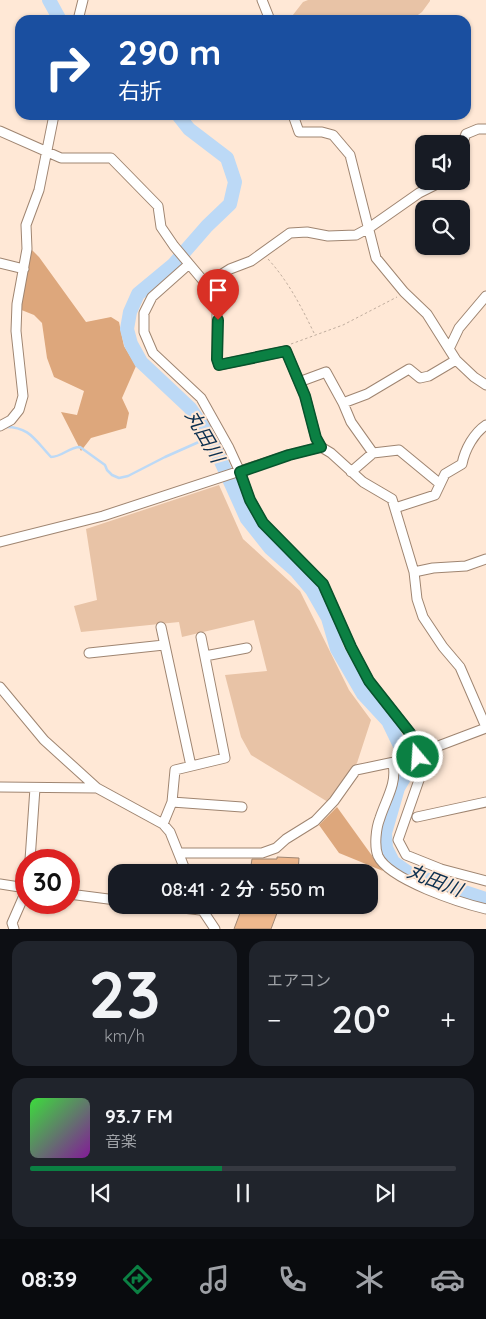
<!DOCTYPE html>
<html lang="ja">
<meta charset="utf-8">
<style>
:root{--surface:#171b24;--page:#20242c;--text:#f1f3f6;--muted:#9ea1a6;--line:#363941;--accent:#0b8043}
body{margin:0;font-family:Quicksand,"Noto Sans JP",sans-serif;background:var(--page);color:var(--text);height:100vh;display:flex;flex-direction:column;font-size:19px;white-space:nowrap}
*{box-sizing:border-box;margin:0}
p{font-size:16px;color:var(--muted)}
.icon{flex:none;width:28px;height:28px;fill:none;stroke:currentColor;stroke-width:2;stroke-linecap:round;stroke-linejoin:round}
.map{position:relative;height:929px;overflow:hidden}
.drawer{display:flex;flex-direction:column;gap:12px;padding:12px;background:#0d0f14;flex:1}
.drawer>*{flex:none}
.hud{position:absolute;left:15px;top:15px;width:456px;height:105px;border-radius:15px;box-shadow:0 1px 4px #0004;background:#1a4fa0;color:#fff;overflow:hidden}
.controls{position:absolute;left:415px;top:135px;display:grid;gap:10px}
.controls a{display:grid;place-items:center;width:55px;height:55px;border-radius:10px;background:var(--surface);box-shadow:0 1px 4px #0004;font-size:25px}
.speed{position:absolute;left:15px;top:849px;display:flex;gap:10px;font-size:25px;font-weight:700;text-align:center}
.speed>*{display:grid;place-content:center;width:65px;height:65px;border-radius:50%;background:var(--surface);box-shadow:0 1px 4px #0004;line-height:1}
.speed .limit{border:8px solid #d22;background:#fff;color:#111}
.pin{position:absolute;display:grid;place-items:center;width:42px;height:42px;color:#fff;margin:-51px -21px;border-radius:50% 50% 50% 0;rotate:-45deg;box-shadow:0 0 5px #0007}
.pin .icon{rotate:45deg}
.me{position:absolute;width:55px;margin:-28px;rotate:342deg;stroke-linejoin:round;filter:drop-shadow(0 0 4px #0008)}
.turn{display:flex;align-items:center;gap:18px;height:105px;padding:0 20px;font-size:22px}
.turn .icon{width:65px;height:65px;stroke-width:2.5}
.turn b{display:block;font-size:35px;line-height:42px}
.big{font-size:38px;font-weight:600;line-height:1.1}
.drawer .widget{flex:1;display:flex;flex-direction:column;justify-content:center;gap:8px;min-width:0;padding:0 18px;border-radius:15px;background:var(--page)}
.drawer .dial{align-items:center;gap:0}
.dial b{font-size:65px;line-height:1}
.song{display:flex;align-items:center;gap:15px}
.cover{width:60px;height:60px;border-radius:8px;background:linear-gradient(135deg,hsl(120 70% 55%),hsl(290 70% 35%))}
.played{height:5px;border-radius:2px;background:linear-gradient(90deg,var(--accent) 45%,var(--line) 45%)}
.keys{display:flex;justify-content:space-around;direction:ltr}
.heat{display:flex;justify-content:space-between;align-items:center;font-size:28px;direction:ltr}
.drawer .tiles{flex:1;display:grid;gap:12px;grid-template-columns:1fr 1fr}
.widget:last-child{grid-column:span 2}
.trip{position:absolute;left:108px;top:864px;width:270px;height:50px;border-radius:15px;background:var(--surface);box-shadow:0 1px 4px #0004;font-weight:600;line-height:50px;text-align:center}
.menu{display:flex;height:80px;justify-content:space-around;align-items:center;background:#090b0e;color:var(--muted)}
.menu .icon{width:35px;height:35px}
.menu .active{color:var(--accent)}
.menu b{font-size:22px;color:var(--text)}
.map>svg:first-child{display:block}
</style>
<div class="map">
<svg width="486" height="929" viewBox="0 0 486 929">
<rect width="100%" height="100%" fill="#ffe8d6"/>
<!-- green -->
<path fill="#e8c3a6" d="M308,0H430V1L422,12L411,20H289L303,2Z
M219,485L243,539L300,591L349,690L371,720L357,763L328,802L251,755L241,737L225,675L267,671L254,620L182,637L179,622L81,632L74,606L97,600L86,529Z"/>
<!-- forest -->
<path fill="#dda77c" d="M30,248L39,257L86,322L111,317L119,322L124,346L136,366L122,398L129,413L126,428L91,438L81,451L61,412L77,415L84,391L54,377L47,358L42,323L34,315L19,309Z
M337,807L383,871L339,853L319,825Z"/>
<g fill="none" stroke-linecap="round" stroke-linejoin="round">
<!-- stream -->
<path stroke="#bcd9f6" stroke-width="2.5" d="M4,427C29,426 35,440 51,457C62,457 69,447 80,447L105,465L107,470L112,475L119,478L128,476L165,457L210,437"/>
<!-- river -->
<path stroke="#bcd9f6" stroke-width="14" d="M49,0L60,20
M178,115L189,129L227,158L235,182L230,204L207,226L173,265L138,294L130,312L127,329L131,344L141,362L190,408L210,437L247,519L270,548L296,571L312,590L328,618L337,649L363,694L388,721L404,754L407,773L398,788L385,833L386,848L393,862L410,874L486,899"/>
</g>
<!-- building -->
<path fill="#efb88d" stroke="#9f8571" d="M277,857L299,858L298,872H250L252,859H277Z
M243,905H280L271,929H234Z"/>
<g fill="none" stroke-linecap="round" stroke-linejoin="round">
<!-- minor casing -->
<g stroke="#9f8571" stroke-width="11">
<path id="minor" d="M262,0L270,20
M78,20L83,0
M293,115L299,132H322L333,135L350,155L376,258L404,292L427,314L456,360L474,377L486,385
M0,131L61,158H111L158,206L161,227L174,246L206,284L217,312V359L219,365L286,351L305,396L316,438L321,447L331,453L363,482L392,499L414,572L417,599L423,617L443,647L460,667L486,727
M461,147L466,134L478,129H486
M0,263L24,269
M188,265L152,297L144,313V332L153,353L201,398L229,448L240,472L250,500L263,523L323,584L351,647L369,681L410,733L418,757L419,780L398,840L406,855L441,869L486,881
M206,284L230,269L251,261L290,233L307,232L328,236L356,235L369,228L419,193L443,181
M449,349L459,328L486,296
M299,382L326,372L343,403L367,394L409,369L420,378L429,376L456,360
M343,403L351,422L373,453
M0,426L11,420L19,410L23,396L16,331L17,304L27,249L26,225L39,190L54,115
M351,472L373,453L399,450L439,483
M395,508L435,495L445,474L462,464C465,449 474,433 486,425
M0,542L103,516L289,455L321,447
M414,572L433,568L466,566L486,559
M161,627L191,766
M89,653L164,645
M205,656L247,648
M0,687L44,740L97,788L163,824L170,832L186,872
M393,764C397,784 386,799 380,818C376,828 374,846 378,856C389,880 461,903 486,909
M0,787L97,788
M172,802L242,807
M417,817L486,802
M163,824L172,802L175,770L225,758L201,637
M179,853H262L276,848L286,839L315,821L334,801L356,770L418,757L441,745L486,728
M30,860L35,788
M0,884L26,888
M69,894L116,900
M157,905L200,910
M199,905L215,929
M14,929L12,923L26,891"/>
</g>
<!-- path -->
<path stroke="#c0ad9e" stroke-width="1" stroke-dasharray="2.5 2.5" stroke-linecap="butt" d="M268,259C288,281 301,306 314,333
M291,344L343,325L397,297"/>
<!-- minor -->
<use href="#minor" stroke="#fff" stroke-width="9"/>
</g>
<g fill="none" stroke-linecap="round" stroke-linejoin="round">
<!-- route casing -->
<g stroke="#07532c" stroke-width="12">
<path id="route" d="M218,320L217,359L219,365L286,351L305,396L316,438L321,447L289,455L240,472L250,500L263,523L323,584L351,647L369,681L410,733L418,757"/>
</g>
<!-- route -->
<use href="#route" stroke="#0b8043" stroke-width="9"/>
</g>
<g text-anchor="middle" stroke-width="4" stroke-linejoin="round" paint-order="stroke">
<!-- water labels -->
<g font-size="19" font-style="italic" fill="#0b2f4f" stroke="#ffe8d6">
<text transform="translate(205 436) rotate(60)" y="7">丸田川</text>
<text transform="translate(435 880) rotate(21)" y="7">丸田川</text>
</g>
</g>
</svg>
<div class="controls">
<a><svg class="icon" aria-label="sound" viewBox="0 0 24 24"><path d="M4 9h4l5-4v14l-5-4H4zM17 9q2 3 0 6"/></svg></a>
<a><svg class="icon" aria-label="search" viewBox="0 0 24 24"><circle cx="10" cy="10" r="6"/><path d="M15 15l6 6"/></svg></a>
</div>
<div class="speed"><div class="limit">30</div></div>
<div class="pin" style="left:218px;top:320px;background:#d93025"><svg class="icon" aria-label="arrive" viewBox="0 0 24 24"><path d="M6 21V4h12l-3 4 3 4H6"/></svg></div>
<svg class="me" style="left:418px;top:757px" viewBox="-20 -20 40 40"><circle r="17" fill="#0b8043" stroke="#fff" stroke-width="3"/><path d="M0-11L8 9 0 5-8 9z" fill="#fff"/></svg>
<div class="trip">08:41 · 2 分 · 550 m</div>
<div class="hud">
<div class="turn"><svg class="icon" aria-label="right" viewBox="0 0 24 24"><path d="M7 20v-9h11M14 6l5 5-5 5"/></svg><div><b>290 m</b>右折</div></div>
</div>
</div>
<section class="drawer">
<div class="tiles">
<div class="widget dial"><b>23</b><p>km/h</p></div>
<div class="widget"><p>エアコン</p>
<div class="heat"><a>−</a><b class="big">20°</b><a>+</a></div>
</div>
<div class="widget">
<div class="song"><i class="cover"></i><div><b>93.7 FM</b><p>音楽</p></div></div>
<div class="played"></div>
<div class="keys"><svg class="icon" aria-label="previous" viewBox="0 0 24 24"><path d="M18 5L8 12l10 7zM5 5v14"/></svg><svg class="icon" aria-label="pause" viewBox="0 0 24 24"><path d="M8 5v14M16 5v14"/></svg><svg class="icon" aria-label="next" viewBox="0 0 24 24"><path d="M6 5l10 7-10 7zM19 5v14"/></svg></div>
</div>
</div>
</section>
<nav class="menu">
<b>08:39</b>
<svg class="icon active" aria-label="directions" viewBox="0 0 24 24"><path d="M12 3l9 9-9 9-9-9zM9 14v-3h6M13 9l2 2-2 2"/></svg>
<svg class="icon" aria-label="music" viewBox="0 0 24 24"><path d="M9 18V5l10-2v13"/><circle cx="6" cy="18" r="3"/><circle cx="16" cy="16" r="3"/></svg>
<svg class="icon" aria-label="phone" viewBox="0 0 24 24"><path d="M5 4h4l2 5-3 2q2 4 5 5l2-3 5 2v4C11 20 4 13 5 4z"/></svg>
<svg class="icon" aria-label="climate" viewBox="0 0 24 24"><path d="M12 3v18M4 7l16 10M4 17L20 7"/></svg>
<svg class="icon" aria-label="car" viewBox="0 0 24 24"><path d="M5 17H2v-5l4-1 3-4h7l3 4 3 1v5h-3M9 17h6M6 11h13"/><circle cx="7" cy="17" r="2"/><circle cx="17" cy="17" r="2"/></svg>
</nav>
